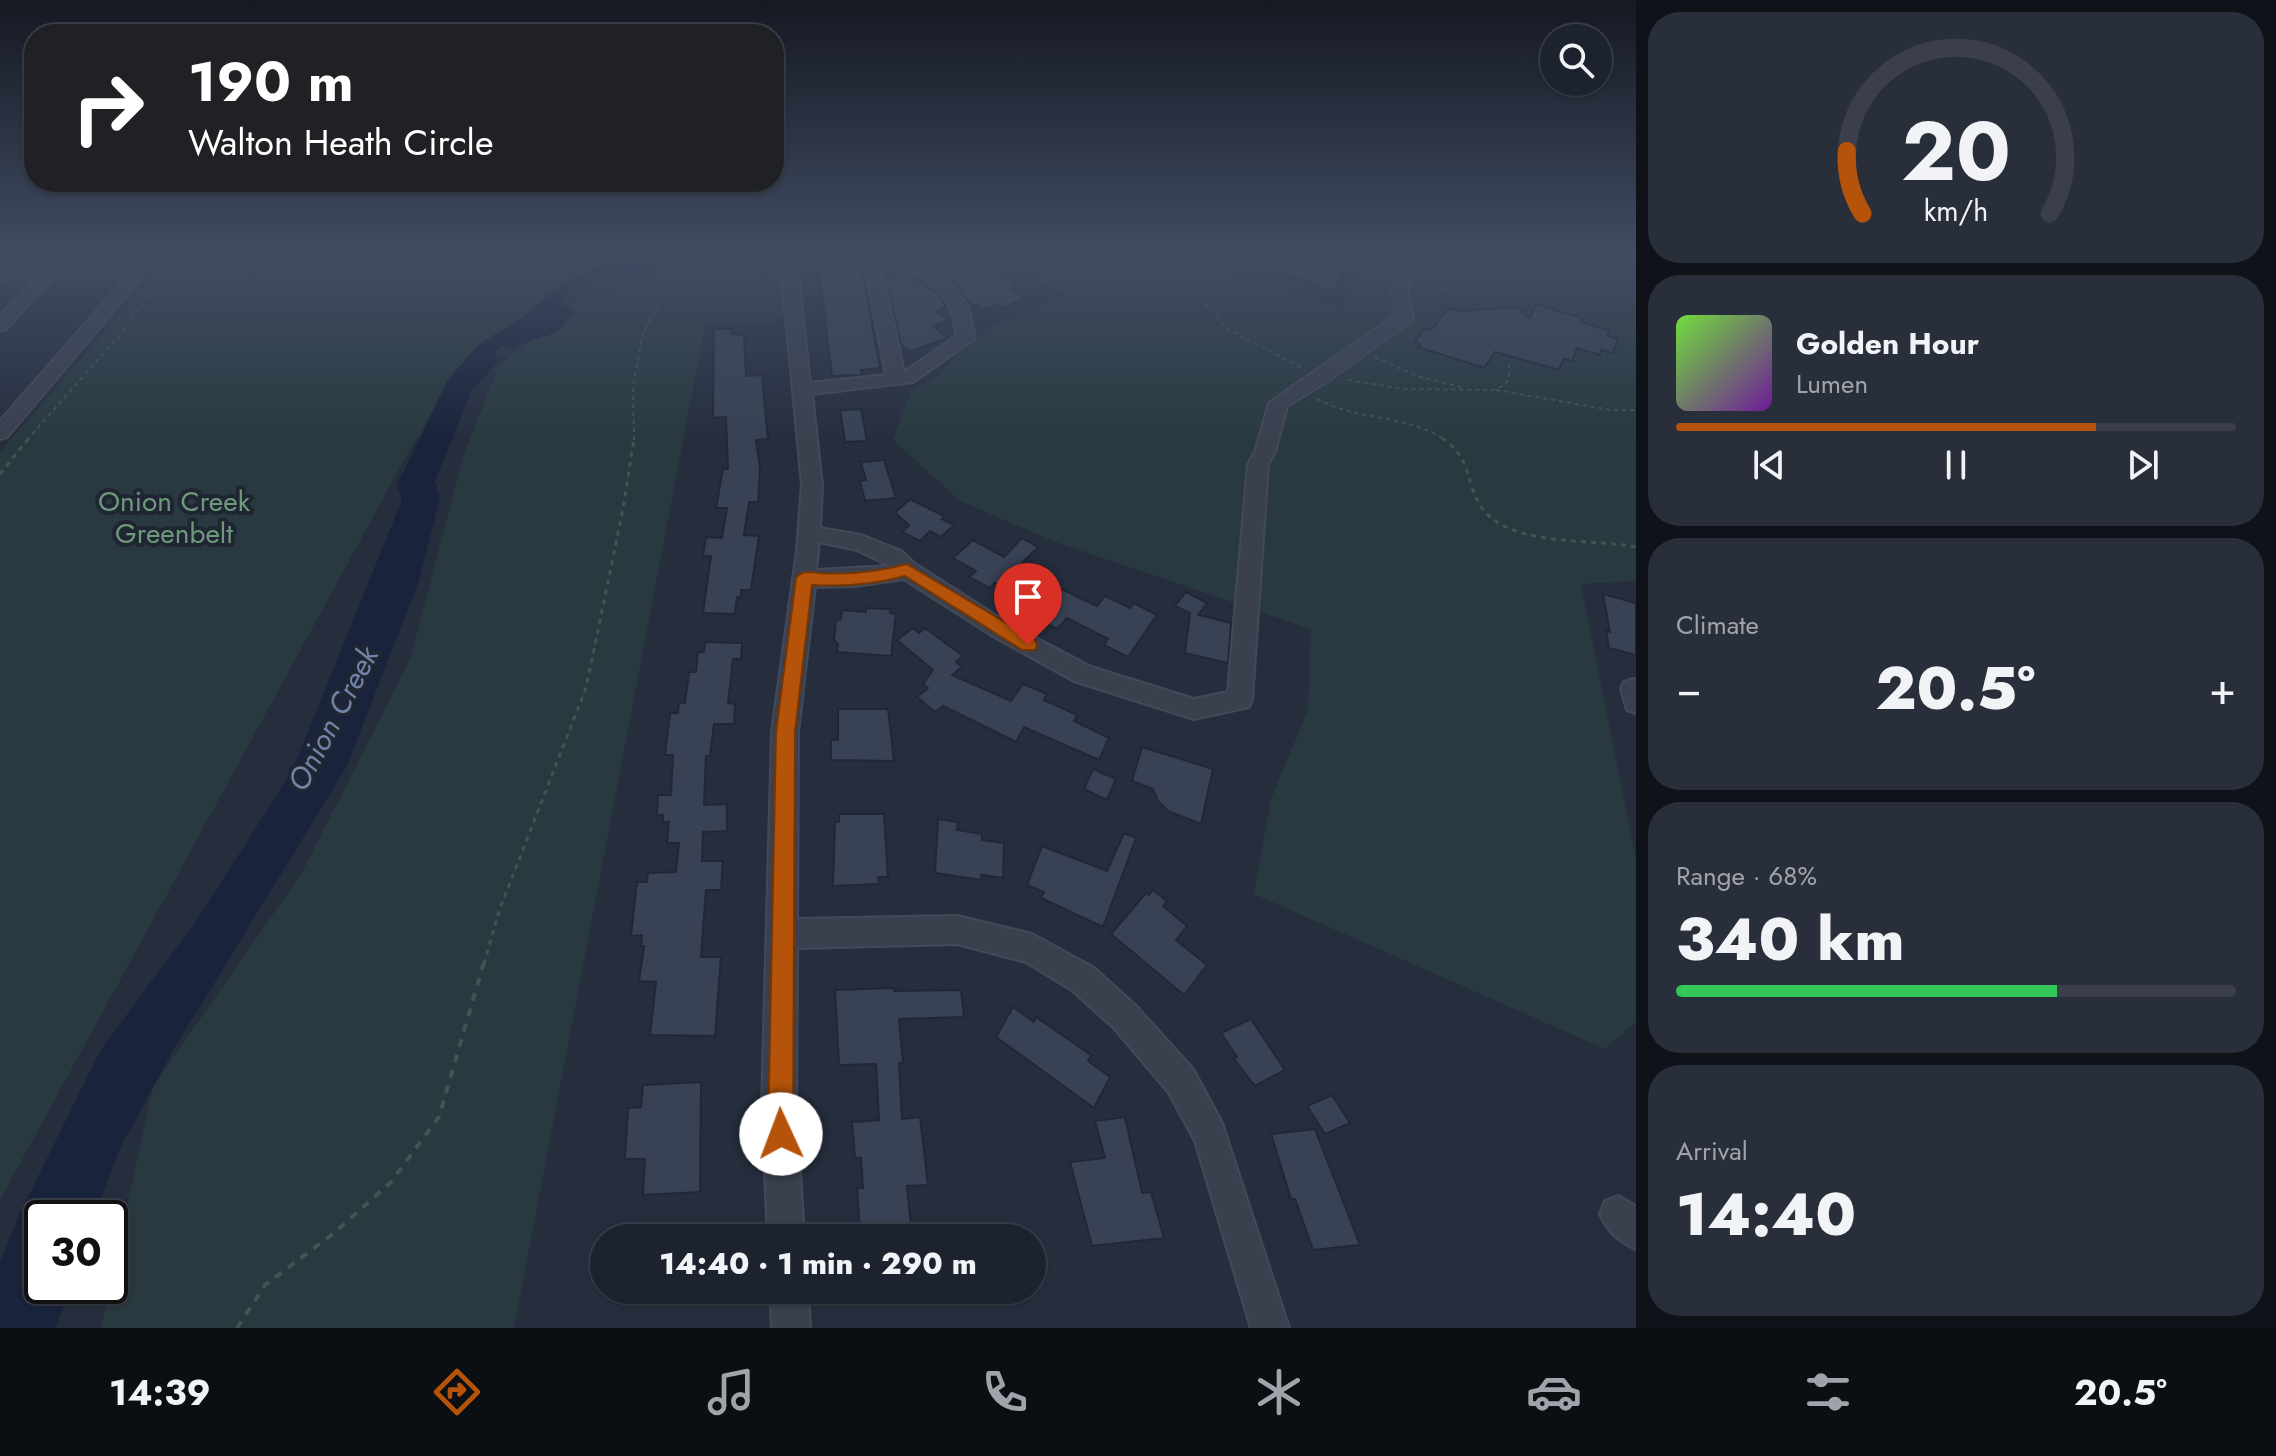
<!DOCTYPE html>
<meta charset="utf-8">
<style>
:root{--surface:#1c222e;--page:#292f3a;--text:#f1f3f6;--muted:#a0a4aa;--line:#3a3f4a;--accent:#b45309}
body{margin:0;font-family:Jost,sans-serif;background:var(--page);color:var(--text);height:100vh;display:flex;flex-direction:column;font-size:30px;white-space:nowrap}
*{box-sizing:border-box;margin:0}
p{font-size:26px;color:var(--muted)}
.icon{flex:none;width:44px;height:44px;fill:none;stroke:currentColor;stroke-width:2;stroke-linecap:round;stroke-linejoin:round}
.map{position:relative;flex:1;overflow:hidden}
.details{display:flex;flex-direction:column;gap:12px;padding:12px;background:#0f1319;width:640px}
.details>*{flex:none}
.top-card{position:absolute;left:24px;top:24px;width:760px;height:168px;border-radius:32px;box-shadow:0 2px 6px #0004,0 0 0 2px var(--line);background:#202124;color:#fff;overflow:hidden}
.controls{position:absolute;left:1540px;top:24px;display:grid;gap:16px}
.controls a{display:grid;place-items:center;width:72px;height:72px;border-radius:50%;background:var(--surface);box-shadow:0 2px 6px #0004,0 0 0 2px var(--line);font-size:40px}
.speed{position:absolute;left:24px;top:1200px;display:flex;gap:16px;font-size:40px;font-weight:700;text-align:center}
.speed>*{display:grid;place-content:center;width:104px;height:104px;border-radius:50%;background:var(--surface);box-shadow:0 2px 6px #0004,0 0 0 2px var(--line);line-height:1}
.speed .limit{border:4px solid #111;border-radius:12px;background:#fff;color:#111}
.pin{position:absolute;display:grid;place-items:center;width:68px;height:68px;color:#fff;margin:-82px -34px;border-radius:50% 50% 50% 0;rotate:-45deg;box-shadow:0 0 8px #0007}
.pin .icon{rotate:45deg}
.me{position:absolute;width:88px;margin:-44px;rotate:358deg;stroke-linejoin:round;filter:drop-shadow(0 0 6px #0008)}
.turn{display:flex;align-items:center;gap:28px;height:168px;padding:0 32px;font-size:36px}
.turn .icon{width:104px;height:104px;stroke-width:2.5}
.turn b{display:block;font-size:56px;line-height:68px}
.big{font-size:60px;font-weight:800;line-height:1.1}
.details .widget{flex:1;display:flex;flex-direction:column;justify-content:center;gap:12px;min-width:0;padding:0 28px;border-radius:32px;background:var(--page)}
.details .dial{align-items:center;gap:0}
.dial svg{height:208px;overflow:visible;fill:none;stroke:var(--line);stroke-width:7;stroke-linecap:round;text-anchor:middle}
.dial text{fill:var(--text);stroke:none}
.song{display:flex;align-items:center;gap:24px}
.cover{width:96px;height:96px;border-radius:12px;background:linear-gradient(135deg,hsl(100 70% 55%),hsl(280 70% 35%))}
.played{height:8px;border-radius:4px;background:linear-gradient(90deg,var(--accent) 75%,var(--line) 75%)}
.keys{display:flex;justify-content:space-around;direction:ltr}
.heat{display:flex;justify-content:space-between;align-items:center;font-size:44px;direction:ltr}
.charge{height:12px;border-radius:6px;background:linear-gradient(90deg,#34c759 68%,var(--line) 0)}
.trip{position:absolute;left:590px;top:1224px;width:456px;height:80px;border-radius:40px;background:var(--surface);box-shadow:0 2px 6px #0004,0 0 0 2px var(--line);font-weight:800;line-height:80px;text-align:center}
.tab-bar{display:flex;height:128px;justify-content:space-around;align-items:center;background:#0b0e12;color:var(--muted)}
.tab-bar .icon{width:56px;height:56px}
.tab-bar .selected{color:var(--accent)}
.tab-bar b{font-size:36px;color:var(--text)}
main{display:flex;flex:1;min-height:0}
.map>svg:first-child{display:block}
</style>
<main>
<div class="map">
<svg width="1636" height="1328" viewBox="0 0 1636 1328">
<rect width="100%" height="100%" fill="#262e3e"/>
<!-- green -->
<path fill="#283a3f" d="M167,254H622L559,287L520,319L478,345L447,381L422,438L415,440L0,1200V452L104,333Z
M665,254H798L803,301L774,321L705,325L514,1328H101L153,1087L301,874L410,660L464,453L499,366L581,299L643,284L661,267Z
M987,254H1180L1340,308L1356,263L1343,254H1636V581L1581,584L1636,859V1022L1605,1049L1254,894L1271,799L1308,710L1311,629L1053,541L960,501L893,440L911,391L938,377L961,349L985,330L1065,294Z"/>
<!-- water -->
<path fill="#19243c" d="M622,254H659C651,268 643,278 625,272L624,268L605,269L564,294L563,305L569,306L574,313L558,332L512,347L505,344L495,351L498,361L471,392L435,481L440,498L419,581L347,766L174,1049L120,1148L94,1218H42V1286H70L56,1328H0V1262L18,1217L100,1051L198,918L291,773L402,500L397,485L447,381L478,345L520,319L559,287Z"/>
<!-- building -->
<path fill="#384254" stroke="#212735" stroke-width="2" d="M817,254H859L880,368L861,370V375L832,376Z
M905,254H964L976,258L1016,285L1009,288L1024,298L1002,308L998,305L983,310L967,300L954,282Z
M1273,254L1310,256L1335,265L1332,270L1343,273L1332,292L1308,285L1310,281L1263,268Z
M903,272L939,295L946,307L936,311L949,320L933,326L948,338L910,352L901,344L886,278Z
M1536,304L1582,318L1580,322L1609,330L1607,336L1618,339L1613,353L1601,350L1600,355L1577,348L1572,361L1564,359L1559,370L1495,352L1484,368L1418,347L1420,344L1415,342L1424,328L1431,330L1448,308L1458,311L1517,307L1530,318Z
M714,329H731V334L744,335L746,376L762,375L768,439L756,440L760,469L758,502H749L744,535L759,536L751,590H741V597H737L735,614L703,613L711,556H703L706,537L722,538L727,508H716L723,469H728L726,417L713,418Z
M861,409L867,441L845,442L840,410Z
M884,460L896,498L865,501L860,481L866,480L861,462Z
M910,499L944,516L942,519L954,525L941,537L930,531L920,541L902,532L909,525L895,513Z
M1022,538L1038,547L1017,568L1097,606L1105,596L1130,608L1134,603L1157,615L1128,657L1104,645L1108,639L1067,618L1057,629L1040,620L1045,614L1025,600L995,583L989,588L969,577L976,571L953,558L973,540L1004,557Z
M1186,592L1207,603L1198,615L1231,623L1228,663L1185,653L1190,613L1175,606Z
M1603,594L1636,603V655L1609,648L1606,630L1610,632Z
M866,608L890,609V613L896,614L891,656L837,652L838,644L834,640L836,621L841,619L842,610L866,612Z
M913,628L919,633L925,628L963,656L956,662L962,667L952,675L1011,701L1023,684L1047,694L1044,700L1077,715L1074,721L1109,738L1099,760L1024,727L1016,742L943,706L935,712L917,697L928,688L923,684L933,670L897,640Z
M705,642L742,643L741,659H733L728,703L735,704L734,724H714L710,756H706L704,805L727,804V831L703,832L702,861H723L721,890H706L701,957H721L715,1036L650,1035L656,982L639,981L644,946H641L642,935L631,936L637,882H647L648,873L676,872L679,843H667L669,822H663V815H657L658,795H671L673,755H665L670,713H678L679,703H685L689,672H696L698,652H704Z
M838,709H888L894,761L831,760V740H838Z
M1142,747L1213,769L1201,824L1168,811L1158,801L1153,789L1132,781Z
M1093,769L1116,779L1107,800L1084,789Z
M839,814H884L888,877H878L879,884L833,886L835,822H839Z
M938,819L958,822L957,830L982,834V840L1004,843L1003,878L981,875V880L935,873Z
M1124,833L1136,838L1103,927L1041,898L1044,892L1027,885L1042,846L1107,871Z
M1153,890L1167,901L1163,906L1187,926L1176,940L1207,965L1184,995L1111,934L1146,893L1149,895Z
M894,988V991L961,990L964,1017L899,1019L903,1063H899L902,1119L920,1117L928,1185L907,1186L911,1226L860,1229L857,1188H863L861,1158H855L852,1122L879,1120L876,1064L839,1065L835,990Z
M1013,1007L1034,1022L1036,1017L1091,1055L1088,1061L1110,1077L1094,1108L996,1037Z
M1251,1019L1285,1070L1255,1086L1233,1058L1237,1057L1221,1033Z
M701,1082L700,1192L643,1195L645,1159H625L628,1108L641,1107L643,1085Z
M1332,1095L1350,1123L1325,1134L1307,1106Z
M1125,1117L1142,1193L1151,1192L1164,1238L1092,1246L1070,1162L1105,1158L1095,1121Z
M1315,1129L1360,1245L1313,1250L1295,1199H1291L1271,1134Z"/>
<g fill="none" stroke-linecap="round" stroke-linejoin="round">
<!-- minor casing -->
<g stroke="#434957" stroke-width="4">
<path id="minor" d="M146,254H162L7,437L0,439V421L126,277L53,278L6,329L0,330V315L35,278L0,279V269L135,267Z
M780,254H796L810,383L886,375L863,257L866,254H895L953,285L968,307L975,338L913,382L812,394L822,485L820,528L861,535L901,551L915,564L1009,624L1091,667L1194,699L1228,692L1248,464L1255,452L1269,403L1396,315L1391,288L1397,278H1409L1411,281L1407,288L1413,317L1411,321L1328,381L1287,406L1275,452L1268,464L1252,700L1249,707L1194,719L1074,681L993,636L904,579L856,586L815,587L798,732L797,919L957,916L1032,934L1094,968L1136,1006L1193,1069L1222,1123L1289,1328H1251L1195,1141L1169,1093L1114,1028L1072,990L1026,962L957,944L797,948L796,1108L804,1238H768L762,1108L772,732L797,550L802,485ZM879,258C923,279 950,282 957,336L904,372ZM819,542L857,550L890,566L816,570Z
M1633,679L1636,680V713L1627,710L1621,689L1624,682Z
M1618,1196L1636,1206V1249C1619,1242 1607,1231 1600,1214L1605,1201Z
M770,1290H808L810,1328H772Z"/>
</g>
<!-- path-far2 -->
<path stroke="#415357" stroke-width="2" stroke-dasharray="4 4" stroke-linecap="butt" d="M1134,254L1183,280L1229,330L1302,368
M1418,293L1435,296L1476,254
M1375,357L1417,376L1465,388
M1348,380L1404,389L1492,390L1503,386L1509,379V365
M1496,390L1611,410H1636
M1317,399C1358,421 1406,414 1445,440
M27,440L124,330L175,254
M634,440L633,386L643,333L665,294L692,278L754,254"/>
<!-- path-far1 -->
<path stroke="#415357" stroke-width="3" stroke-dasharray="5 5" stroke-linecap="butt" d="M1442,438C1472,458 1464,478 1480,505C1506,548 1592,538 1636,547
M0,474L29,438
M484,964L499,911L586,688L623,509L634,438"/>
<!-- path -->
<path stroke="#415357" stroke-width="4" stroke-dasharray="8 8" stroke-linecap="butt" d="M237,1328L265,1285L334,1233L390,1183L439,1117L484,962"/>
<!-- minor -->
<use href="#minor" fill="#3a404e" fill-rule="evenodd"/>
</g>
<!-- sky -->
<linearGradient id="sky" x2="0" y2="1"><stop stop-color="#151922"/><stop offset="0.58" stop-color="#414c63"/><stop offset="1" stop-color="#414c63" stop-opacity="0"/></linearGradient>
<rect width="1636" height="440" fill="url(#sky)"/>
<!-- route -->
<path fill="#b45309" stroke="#753606" stroke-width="2" d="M907,564L1035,640L1037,645L1035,650H1022L905,576C873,585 845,587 812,585L795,732L793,1134L790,1143L781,1147L772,1143L768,1134L776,732L796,578C802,570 809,572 819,573C850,575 877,572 907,564Z"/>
<g text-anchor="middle" stroke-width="8" stroke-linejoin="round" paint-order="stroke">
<!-- park labels -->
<g font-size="28" fill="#6e997b" stroke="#1f2533">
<text x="174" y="511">Onion Creek<tspan x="174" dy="32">Greenbelt</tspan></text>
</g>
<!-- water labels -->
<g font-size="30" font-style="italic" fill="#7183a6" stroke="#1f2533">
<text transform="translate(333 719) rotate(-62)" y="10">Onion Creek</text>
</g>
</g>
</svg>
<div class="controls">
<a><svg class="icon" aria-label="search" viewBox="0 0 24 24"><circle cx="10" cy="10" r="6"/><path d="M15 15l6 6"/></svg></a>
</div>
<div class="speed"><div class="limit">30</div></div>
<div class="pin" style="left:1028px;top:645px;background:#d93025"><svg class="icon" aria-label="arrive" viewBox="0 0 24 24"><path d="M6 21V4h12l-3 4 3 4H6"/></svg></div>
<svg class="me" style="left:781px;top:1134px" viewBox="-20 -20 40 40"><circle r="19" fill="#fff"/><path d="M0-13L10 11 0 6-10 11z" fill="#b45309"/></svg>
<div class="trip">14:40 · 1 min · 290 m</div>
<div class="top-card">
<div class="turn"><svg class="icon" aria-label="right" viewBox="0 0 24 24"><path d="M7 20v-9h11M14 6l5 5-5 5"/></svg><div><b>190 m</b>Walton Heath Circle</div></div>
</div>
</div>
<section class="details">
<div class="widget dial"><svg viewBox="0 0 100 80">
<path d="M14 69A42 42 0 1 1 86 69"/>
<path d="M14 69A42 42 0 0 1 8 45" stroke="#b45309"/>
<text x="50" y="56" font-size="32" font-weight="700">20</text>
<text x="50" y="72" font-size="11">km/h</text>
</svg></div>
<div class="widget">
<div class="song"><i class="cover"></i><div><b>Golden Hour</b><p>Lumen</p></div></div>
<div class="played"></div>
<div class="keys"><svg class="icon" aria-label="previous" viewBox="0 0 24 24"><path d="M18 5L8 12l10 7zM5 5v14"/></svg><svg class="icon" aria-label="pause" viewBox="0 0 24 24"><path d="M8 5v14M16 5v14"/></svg><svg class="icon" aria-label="next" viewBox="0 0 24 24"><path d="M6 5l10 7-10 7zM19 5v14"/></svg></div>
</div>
<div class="widget"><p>Climate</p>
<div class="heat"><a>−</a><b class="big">20.5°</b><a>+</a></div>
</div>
<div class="widget"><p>Range · 68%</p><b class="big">340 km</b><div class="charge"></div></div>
<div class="widget"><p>Arrival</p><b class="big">14:40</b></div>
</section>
</main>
<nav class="tab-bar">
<b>14:39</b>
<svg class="icon selected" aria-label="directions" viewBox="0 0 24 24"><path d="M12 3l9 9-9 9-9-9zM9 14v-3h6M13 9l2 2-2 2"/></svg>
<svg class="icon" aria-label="music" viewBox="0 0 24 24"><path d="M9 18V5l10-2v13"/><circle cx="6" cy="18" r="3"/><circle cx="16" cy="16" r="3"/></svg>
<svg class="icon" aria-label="phone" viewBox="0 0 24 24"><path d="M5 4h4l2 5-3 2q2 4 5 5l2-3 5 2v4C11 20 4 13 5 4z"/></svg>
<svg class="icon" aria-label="climate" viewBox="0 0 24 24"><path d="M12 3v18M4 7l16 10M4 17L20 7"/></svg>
<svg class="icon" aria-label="car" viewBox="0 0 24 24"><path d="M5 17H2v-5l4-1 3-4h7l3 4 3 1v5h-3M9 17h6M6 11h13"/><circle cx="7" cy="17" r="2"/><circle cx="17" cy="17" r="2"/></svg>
<svg class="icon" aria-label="filters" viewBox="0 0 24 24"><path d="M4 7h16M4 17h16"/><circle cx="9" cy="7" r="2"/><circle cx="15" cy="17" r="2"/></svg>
<b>20.5°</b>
</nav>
